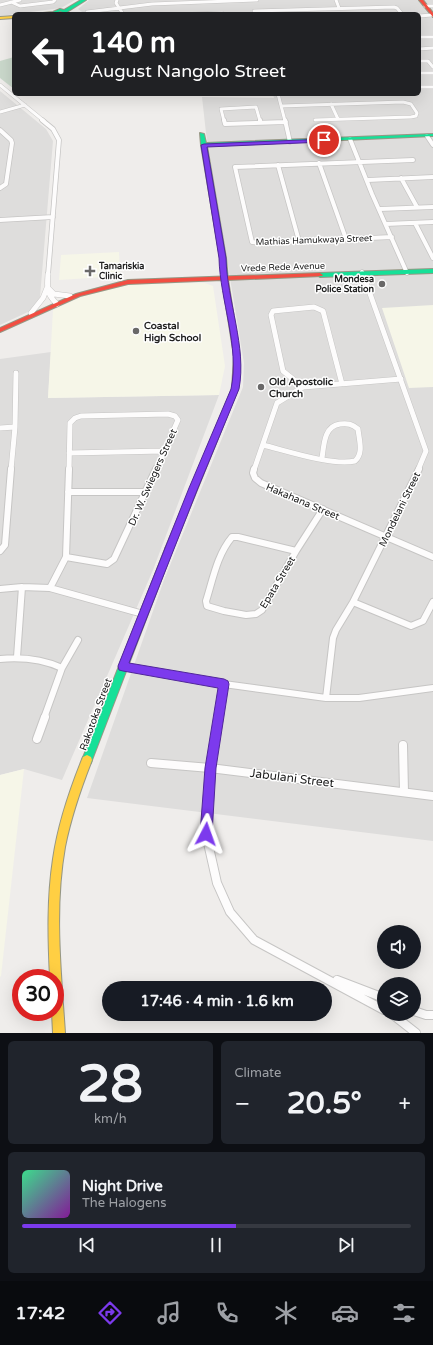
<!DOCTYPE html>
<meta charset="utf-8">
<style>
:root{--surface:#171b24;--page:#20242c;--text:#f1f3f6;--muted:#9ea1a6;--line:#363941;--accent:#7c3aed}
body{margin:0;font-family:"Varela Round",sans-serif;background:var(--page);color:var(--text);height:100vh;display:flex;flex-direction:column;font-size:15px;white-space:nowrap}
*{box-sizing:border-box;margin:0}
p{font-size:13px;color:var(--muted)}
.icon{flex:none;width:22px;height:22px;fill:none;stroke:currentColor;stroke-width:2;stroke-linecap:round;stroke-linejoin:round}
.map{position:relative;height:1033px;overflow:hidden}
.side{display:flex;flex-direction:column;gap:8px;padding:8px;background:#0d0f14;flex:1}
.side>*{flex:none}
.hud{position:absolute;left:12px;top:12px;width:409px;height:84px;border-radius:6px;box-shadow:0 4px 16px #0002;background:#202124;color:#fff;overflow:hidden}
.tools{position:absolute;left:377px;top:925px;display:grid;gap:8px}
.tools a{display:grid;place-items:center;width:44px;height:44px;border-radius:50%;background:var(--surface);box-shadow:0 4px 16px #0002;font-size:20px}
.speed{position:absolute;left:12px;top:969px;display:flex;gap:8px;font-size:20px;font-weight:700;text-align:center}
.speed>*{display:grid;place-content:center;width:52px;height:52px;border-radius:50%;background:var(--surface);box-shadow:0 4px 16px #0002;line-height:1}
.speed .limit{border:6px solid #d22;background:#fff;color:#111}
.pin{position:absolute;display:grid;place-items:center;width:34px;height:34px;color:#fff;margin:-17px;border:2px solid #fff;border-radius:50%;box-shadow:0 1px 4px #0007}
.me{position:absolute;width:44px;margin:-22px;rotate:4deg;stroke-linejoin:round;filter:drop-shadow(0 0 3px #0008)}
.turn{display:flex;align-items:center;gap:14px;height:84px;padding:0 12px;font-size:18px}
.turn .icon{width:52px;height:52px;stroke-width:2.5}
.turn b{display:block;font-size:28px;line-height:34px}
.big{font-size:30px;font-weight:700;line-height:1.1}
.side .widget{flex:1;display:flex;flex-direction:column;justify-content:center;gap:6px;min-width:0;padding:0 14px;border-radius:6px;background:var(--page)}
.side .dial{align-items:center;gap:0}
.dial b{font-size:52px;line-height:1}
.song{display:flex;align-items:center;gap:12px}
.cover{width:48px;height:48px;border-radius:6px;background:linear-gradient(135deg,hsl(150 70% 55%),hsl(290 70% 35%))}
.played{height:4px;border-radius:2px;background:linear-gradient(90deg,var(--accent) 55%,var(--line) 55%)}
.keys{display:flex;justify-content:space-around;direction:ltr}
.heat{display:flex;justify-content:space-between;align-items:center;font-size:22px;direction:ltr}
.side .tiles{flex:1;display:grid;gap:8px;grid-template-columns:1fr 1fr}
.widget:last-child{grid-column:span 2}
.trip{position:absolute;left:102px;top:981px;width:230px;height:40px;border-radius:20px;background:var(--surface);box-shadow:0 4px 16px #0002;font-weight:700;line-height:40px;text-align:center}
.menu{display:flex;height:64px;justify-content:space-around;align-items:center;background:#090b0e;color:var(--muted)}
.menu .icon{width:28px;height:28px}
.menu .active{color:var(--accent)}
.menu b{font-size:18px;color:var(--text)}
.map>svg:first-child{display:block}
</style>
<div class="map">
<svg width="433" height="1033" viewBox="0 0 433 1033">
<rect width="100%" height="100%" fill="#efedeb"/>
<!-- residential -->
<path fill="#dedddc" d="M0,0H75L61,8L0,16Z
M89,0H433V841L87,798L164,580L243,387L244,363L206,133L202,97L274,98L273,94H419V14H85L78,9Z
M0,91L46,129L53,141L40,297L30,311L0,325Z
M51,352L48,398L219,395L153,570L62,780L24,769L0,775V359Z"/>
<!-- education -->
<path fill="#f6f6e8" d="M119,252L120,276L59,280L61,255Z
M205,283L213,286L225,366L219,395L48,398L53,310L96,290L121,284Z
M433,305V387L409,388L382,308Z
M24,769L1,976L0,977V775Z"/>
<!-- cemetery -->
<path fill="#cad8cb" d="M14,57V89L0,78V61Z"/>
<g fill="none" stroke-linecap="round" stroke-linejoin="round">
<!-- street-far4 casing -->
<g stroke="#c6c5c4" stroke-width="4">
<path id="street-far4" d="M117,0L116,3L123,14
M336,0L339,8
M11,2L20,6L53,2L55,0
M0,5L20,0
M425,6H433
M254,11L394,7L397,8L402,14
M87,12L152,4L257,0
M192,14L222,13
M419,16L432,15
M419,37H433
M419,49L433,48
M419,61H428L433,67
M419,73H433
M0,85L44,121
M419,87H433
M278,94L285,121
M331,104L338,119
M281,106L403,102L411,104L417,113L416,116L411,117L315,120
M0,112L25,105
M224,121L221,109L256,107L260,121"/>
</g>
<!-- street-far3 casing -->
<g stroke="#c6c5c4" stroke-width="5.5">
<path id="street-far3" d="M42,120L53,129L59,140L48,275
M224,120L225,124L286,122
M260,120V122
M285,120L290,142
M0,130L11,140L12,143L6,184L0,188
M427,136L433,145
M350,139L372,194L407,273
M319,163L346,239
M278,165L299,241
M401,178L417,207
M368,180L433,177
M380,209L433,207
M0,220L53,217
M415,223L433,258
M386,224L433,222
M392,237L259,243L252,242L235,167L413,160
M362,272L363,275"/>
</g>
<!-- street-far2 casing -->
<g stroke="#c6c5c4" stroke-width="6">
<path id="street-far2" d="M48,274C47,288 46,293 57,304
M363,274L426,451L418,470
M48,288L54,294L70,296
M31,313L43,298L47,288
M303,387L283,371L271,315L273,311L314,307L323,311L342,384
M0,428L15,427
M263,445C287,451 332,466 355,461C364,453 359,440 358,429C352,424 348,423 340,424C324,426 324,445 322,458
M69,453L164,451
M11,470L15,427L16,373
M69,470L70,423L75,418L81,416L168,414L175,416L178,420L156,470
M254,470L277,403L303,387L401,379"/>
</g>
<!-- street-far1 casing -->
<g stroke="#c6c5c4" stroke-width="8">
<path id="street-far1" d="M254,469L253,473L255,478L261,483L433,557
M68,492H146
M232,537H238L296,551L262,610L256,614L246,615L224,611L207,606L206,601C213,579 217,555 232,537Z
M0,551L5,545L11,469
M296,551L323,509
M66,557L107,564L114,559L156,469
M66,557L69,469
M50,588L66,557
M0,589L22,587L50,588L143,614
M353,602L411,626L423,621L433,602
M17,657L22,587
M0,659C22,657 42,659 62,668L44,718
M123,666L224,684L326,698H359L433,688
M62,668L78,640
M326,698L333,638L336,630L353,602L419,469
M218,718L224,684"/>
</g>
<!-- street casing -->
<g stroke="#c6c5c4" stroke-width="10">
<path id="street" d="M219,717L210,768L206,834L217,883L230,912L254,940L384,1010
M37,739L45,717
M403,745L404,792
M151,763L210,768L433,796
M337,980L384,998
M414,1011L426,1015H433
M392,1014L416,1033"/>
</g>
<!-- fast casing -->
<g stroke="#969784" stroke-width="2">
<path id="fast" d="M81,0H86L67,12L68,14L60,11L55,14H33L53,12L60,9L64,10Z
M200,133L204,134L206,143L433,134V136L207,146L226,258L228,280L225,282L222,280L220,258L201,145Z
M433,269V273L320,277L317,275L320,273Z
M169,546L172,547L173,549L92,760L91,763L87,765L83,763L82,760L165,549L166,547Z"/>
</g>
<!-- slow casing -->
<g stroke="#969784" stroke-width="2">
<path id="slow" d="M14,16V18L0,19V17Z
M87,755L91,757L92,760C81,788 71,817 65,847C54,909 61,972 65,1033H53L52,1012H55V978H50C48,938 47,898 53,859C58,824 70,789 83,757Z"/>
</g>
<!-- jam casing -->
<g stroke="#969784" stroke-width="2">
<path id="jam" d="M419,0H423L433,13V17Z
M320,273L323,275L322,276L228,280L240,356L238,389L173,549L172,551H166L165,549L232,389L234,356L222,280L128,284L80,296L0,332V328L76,294L128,280Z"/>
</g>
<!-- street-far4 -->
<use href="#street-far4" stroke="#fdfcfc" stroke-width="3"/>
<!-- street-far3 -->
<use href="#street-far3" stroke="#fdfcfc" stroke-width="4"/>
<!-- street-far2 -->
<use href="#street-far2" stroke="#fdfcfc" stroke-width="5"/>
<!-- street-far1 -->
<use href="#street-far1" stroke="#fdfcfc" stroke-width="6"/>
<!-- street -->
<use href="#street" stroke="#fdfcfc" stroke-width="8"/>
<!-- fast -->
<use href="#fast" fill="#16e098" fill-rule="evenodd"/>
<!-- slow -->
<use href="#slow" fill="#ffcf43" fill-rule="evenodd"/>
<!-- jam -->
<use href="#jam" fill="#f24e42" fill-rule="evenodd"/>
</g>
<!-- route -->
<path fill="#7c3aed" stroke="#51269a" d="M326,139L327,140L324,142L207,147L226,258C227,301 247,347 239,389L198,488L129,663L224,679L228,681L229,684L216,768L212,834L210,838L206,840L201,838L200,834L205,768L218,688L123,671L119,670L118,666L189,488L231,389C240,347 220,301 219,258L201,145L204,144Z"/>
<!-- markers -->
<g fill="#696868" stroke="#fff" stroke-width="1.5">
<path d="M88 265h4v4h4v4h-4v4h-4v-4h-4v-4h4z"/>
<circle cx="382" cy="284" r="4"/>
<circle cx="136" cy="331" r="4"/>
<circle cx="261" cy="387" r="4"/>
</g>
<g text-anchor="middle" stroke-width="3" stroke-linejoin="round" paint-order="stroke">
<!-- far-street labels -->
<g font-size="9" fill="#212121" stroke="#fff">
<text transform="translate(314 240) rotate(-2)" y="3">Mathias Hamukwaya Street</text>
<text transform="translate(283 267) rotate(-2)" y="3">Vrede Rede Avenue</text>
</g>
<!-- far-poi labels -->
<g font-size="9" font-weight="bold" fill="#212121" stroke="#fff" text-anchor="start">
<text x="99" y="269">Tamariskia<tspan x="99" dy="10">Clinic</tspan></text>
<text x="374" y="282" text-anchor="end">Mondesa<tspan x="374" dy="10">Police Station</tspan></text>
</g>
<!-- poi labels -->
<g font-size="10" font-weight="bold" fill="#212121" stroke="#fff" text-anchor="start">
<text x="144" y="329">Coastal<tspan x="144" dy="12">High School</tspan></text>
<text x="269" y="385">Old Apostolic<tspan x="269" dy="12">Church</tspan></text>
</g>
<!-- street labels -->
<g font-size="10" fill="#212121" stroke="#fff">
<text transform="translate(152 477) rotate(-66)" y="4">Dr. W. Swiegers Street</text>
<text transform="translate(303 501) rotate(23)" y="4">Hakahana Street</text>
<text transform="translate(399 509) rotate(-64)" y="4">Mondelani Street</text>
<text transform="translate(277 582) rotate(-59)" y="4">Epata Street</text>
<text transform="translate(95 714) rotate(-70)" y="4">Rakotoka Street</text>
</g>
<!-- near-street labels -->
<g font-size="12" fill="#212121" stroke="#fff">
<text transform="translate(292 778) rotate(7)" y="4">Jabulani Street</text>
</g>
</g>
</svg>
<div class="tools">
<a><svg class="icon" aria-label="sound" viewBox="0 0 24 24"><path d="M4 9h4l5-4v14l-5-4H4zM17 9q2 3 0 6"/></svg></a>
<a><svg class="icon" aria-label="layers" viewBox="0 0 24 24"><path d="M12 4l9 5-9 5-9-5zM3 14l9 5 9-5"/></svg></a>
</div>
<div class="speed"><div class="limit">30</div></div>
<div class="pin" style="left:324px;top:140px;background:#d93025"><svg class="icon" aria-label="arrive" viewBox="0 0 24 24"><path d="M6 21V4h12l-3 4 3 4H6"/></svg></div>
<svg class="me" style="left:206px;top:834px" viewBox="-20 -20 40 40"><path d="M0-17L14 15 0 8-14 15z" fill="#7c3aed" stroke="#fff" stroke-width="4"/></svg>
<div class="trip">17:46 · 4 min · 1.6 km</div>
<div class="hud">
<div class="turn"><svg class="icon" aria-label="left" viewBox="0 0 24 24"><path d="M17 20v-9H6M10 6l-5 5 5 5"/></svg><div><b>140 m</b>August Nangolo Street</div></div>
</div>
</div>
<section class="side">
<div class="tiles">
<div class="widget dial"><b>28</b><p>km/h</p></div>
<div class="widget"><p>Climate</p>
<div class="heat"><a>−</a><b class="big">20.5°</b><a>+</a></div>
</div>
<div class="widget">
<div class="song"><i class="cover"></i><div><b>Night Drive</b><p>The Halogens</p></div></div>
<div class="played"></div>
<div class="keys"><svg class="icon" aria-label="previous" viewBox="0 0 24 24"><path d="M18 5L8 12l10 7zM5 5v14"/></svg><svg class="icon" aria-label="pause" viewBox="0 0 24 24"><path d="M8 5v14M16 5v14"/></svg><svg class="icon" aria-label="next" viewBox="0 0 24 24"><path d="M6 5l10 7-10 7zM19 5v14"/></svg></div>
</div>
</div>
</section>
<nav class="menu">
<b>17:42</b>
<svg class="icon active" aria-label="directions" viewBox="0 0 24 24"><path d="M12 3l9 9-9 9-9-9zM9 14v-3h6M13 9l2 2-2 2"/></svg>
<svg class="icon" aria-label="music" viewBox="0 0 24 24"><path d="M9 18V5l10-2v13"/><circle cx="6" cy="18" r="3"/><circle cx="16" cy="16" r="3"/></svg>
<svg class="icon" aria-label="phone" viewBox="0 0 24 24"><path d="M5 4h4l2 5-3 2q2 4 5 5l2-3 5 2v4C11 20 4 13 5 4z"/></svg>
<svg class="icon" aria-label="climate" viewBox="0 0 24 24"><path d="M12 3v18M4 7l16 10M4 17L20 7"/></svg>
<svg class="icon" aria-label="car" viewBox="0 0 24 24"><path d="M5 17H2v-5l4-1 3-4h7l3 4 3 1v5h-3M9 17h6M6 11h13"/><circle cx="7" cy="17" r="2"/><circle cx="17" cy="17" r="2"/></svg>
<svg class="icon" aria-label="filters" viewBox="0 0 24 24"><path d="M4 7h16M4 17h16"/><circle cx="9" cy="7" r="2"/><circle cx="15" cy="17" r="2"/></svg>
</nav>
